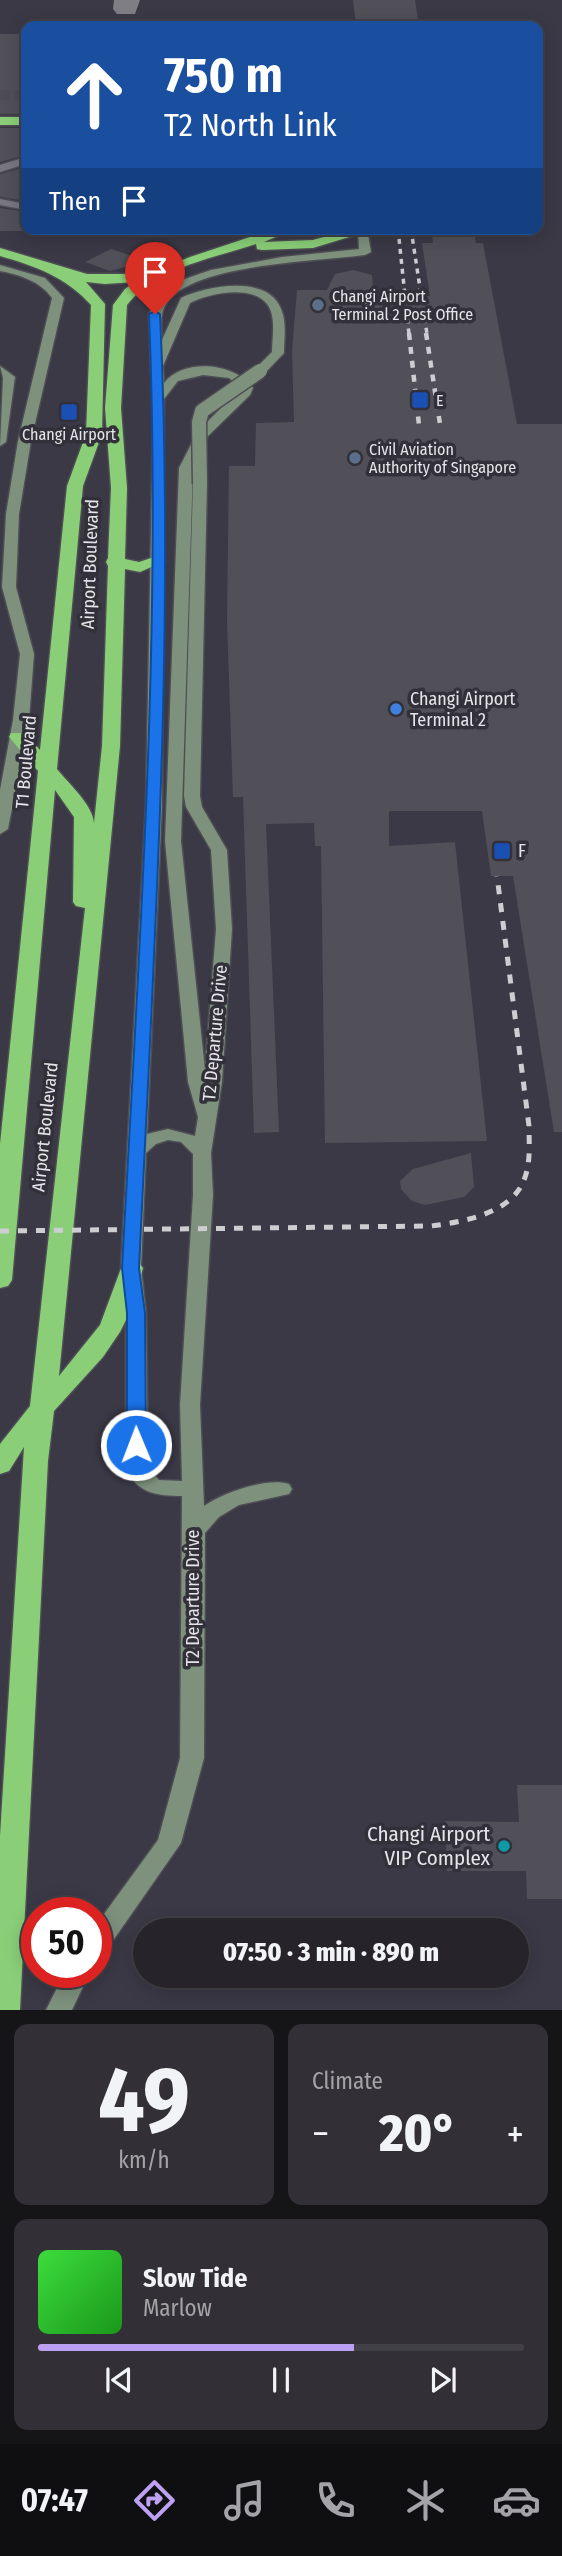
<!DOCTYPE html>
<meta charset="utf-8">
<style>
:root{--surface:#26242a;--page:#323036;--text:#f1f3f6;--muted:#a4a4a8;--line:#424147;--accent:#bca0f2}
body{margin:0;font-family:"Fira Sans Condensed",sans-serif;background:var(--page);color:var(--text);height:100vh;display:flex;flex-direction:column;font-size:26px;white-space:nowrap}
*{box-sizing:border-box;margin:0}
p{font-size:23px;color:var(--muted)}
.icon{flex:none;width:38px;height:38px;fill:none;stroke:currentColor;stroke-width:2;stroke-linecap:round;stroke-linejoin:round}
.map{position:relative;height:2010px;overflow:hidden}
.sheet{display:flex;flex-direction:column;gap:14px;padding:14px;background:#151417;flex:1}
.sheet>*{flex:none}
.hud{position:absolute;left:21px;top:21px;width:522px;height:214px;border-radius:14px;box-shadow:0 4px 18px #0003,0 0 0 2px var(--line);background:#1a4fa0;color:#fff;overflow:hidden}
.speed{position:absolute;left:21px;top:1897px;display:flex;gap:14px;font-size:35px;font-weight:700;text-align:center}
.speed>*{display:grid;place-content:center;width:91px;height:91px;border-radius:50%;background:var(--surface);box-shadow:0 4px 18px #0003,0 0 0 2px var(--line);line-height:1}
.speed .limit{border:10px solid #d22;background:#fff;color:#111}
.pin{position:absolute;display:grid;place-items:center;width:60px;height:60px;color:#fff;margin:-72px -30px;border-radius:50% 50% 50% 0;rotate:-45deg;box-shadow:0 0 7px #0007}
.pin .icon{rotate:45deg}
.me{position:absolute;width:77px;margin:-38px;rotate:359deg;stroke-linejoin:round;filter:drop-shadow(0 0 5px #0008)}
.turn{display:flex;align-items:center;gap:24px;height:147px;padding:0 28px;font-size:32px}
.turn .icon{width:91px;height:91px;stroke-width:2.5}
.turn b{display:block;font-size:49px;line-height:60px}
.then{display:flex;align-items:center;height:66px;padding:0 28px;background:#0003;gap:14px;font-size:26px}
.big{font-size:52px;font-weight:800;line-height:1.1}
.sheet .tile{flex:1;display:flex;flex-direction:column;justify-content:center;gap:10px;min-width:0;padding:0 24px;border-radius:14px;background:var(--page)}
.sheet .dial{align-items:center;gap:0}
.dial b{font-size:91px;line-height:1}
.song{display:flex;align-items:center;gap:21px}
.cover{width:84px;height:84px;border-radius:10px;background:linear-gradient(135deg,hsl(120 70% 55%),hsl(120 70% 35%))}
.played{height:7px;border-radius:4px;background:linear-gradient(90deg,var(--accent) 65%,var(--line) 65%)}
.keys{display:flex;justify-content:space-around;direction:ltr}
.heat{display:flex;justify-content:space-between;align-items:center;font-size:38px;direction:ltr}
.sheet .tiles{flex:1;display:grid;gap:14px;grid-template-columns:1fr 1fr}
.tile:last-child{grid-column:span 2}
.trip{position:absolute;left:133px;top:1918px;width:396px;height:70px;border-radius:35px;background:var(--surface);box-shadow:0 4px 18px #0003,0 0 0 2px var(--line);font-weight:800;line-height:70px;text-align:center}
.tabs{display:flex;height:112px;justify-content:space-around;align-items:center;background:#0f0e11;color:var(--muted)}
.tabs .icon{width:49px;height:49px}
.tabs .active{color:var(--accent)}
.tabs b{font-size:32px;color:var(--text)}
.map>svg:first-child{display:block}
</style>
<div class="map">
<svg width="562" height="2010" viewBox="0 0 562 2010">
<rect width="100%" height="100%" fill="#323038"/>
<!-- built -->
<path fill="#3b3946" fill-rule="evenodd" d="M0,0H562V2010H0ZM26,26H537V229H26ZM37,1913H96V1972H37ZM145,1930H516V1976H145Z"/>
<g fill="none" stroke-linecap="round" stroke-linejoin="round">
<!-- taxiway -->
<path fill="#807e85" fill-rule="evenodd" d="M114,0H140L135,14H117L113,9Z"/>
</g>
<!-- building -->
<path fill="#515058" d="M353,0H415L419,26H356Z
M0,34H26V114H0Z
M0,128H26V155L0,162Z
M26,167V201L0,197V174Z
M0,208L26,212V231H0Z
M431,229H473L476,243H483L517,424H562V1132H554L513,876H491L482,811H389V846L455,842L487,1141L325,1143L321,846H315L314,823L266,824L279,1132L254,1133L243,797H233L227,621L229,466H255L256,423L294,422L292,350L297,290H327L335,274L353,270L372,275L373,290H377L379,296H430L422,243H433Z
M111,249L148,261L110,271L85,262Z
M471,1153L474,1187L464,1197L425,1205L412,1201L401,1189L400,1181L413,1169Z
M517,1785H562V1899H527L526,1871H447L445,1821L519,1822Z"/>
<g fill="none" stroke-linecap="round" stroke-linejoin="round">
<!-- secondary-tunnel -->
<path stroke="#4d4b53" stroke-width="10" stroke-dasharray="10 5" stroke-linecap="butt" d="M0,95H26"/>
<!-- street casing -->
<g stroke="#4e4d54" stroke-width="3">
<path id="street" d="M26,157V164L0,172V165Z
M0,199L26,204V210L0,205Z"/>
</g>
<!-- secondary casing -->
<g stroke="#4e4d54" stroke-width="3">
<path id="secondary" d="M358,229H409L404,232L368,234L371,252L365,255C320,261 198,264 169,300C159,312 161,325 162,340L181,298C206,286 268,274 281,309C287,322 284,339 284,353L264,374H256V368L272,352C272,339 276,320 269,307C255,283 209,293 190,303L163,366L164,383C184,357 236,363 253,388L250,395L208,436L193,468L181,841L205,1070L216,929L211,850L186,807L184,796L193,484L200,480L207,484L200,796L202,807L227,850L232,929L222,1082L211,1153L213,1195L200,1405L204,1506C222,1493 267,1477 289,1484L292,1489L289,1494L239,1505L219,1517L205,1533L204,1758L181,1843L105,1952L96,1955V1925L158,1840L180,1758L182,1496C157,1496 136,1493 126,1468V1313L121,1268L146,804L153,422L149,314L161,293L182,280L211,270L282,257L359,249ZM203,375L229,378L241,388L198,431L179,468L165,841L188,1082L198,1117L195,1136L168,1129L147,1134L162,804L164,399L178,381ZM168,1140L181,1142L193,1154V1195L180,1405L182,1481L159,1480L148,1468L146,1313L141,1268L146,1153L156,1144Z
M0,265L45,278L64,298L31,441L19,514L16,587L34,654L29,720L8,829L0,834V790L13,720L20,654L2,587L6,514L18,441L52,298C40,281 20,275 0,271Z
M0,366L15,377L6,442L0,446L3,378Z
M65,1972H90L72,2010H46Z"/>
</g>
<!-- highway casing -->
<g stroke="#4e4d54" stroke-width="3">
<path id="highway" d="M0,117H26V125H0Z
M274,229H294L264,242L313,240L353,229L369,231L313,248L262,250L257,249L256,244C214,258 155,268 127,305L121,408L127,488L125,559L139,562L157,556L165,561L140,572L125,569L120,746L59,1376L100,1325L123,1263H139L143,1268L131,1310L120,1332L103,1357L54,1411L48,1461L20,2010H0V1836L24,1447L9,1471L0,1474V1444L30,1406L85,908L76,906L73,902L74,817L55,790L12,1280L8,1286L0,1288V1144L38,771L9,737L11,733H25L40,750L67,486L86,434L91,305C66,277 35,266 0,256V248L87,274H148L190,257ZM86,282L105,284L135,282L125,289L113,305L105,408L111,488L108,558L106,562L108,566L102,746L94,823C93,805 68,783 57,769L83,486L102,434L105,304Z"/>
</g>
<!-- street -->
<use href="#street" fill="#78767f" fill-rule="evenodd"/>
<!-- secondary -->
<use href="#secondary" fill="#7d917d" fill-rule="evenodd"/>
<!-- highway -->
<use href="#highway" fill="#8acf78" fill-rule="evenodd"/>
<!-- rail-far2 -->
<path stroke="#cecdd2" stroke-width="3.5" stroke-dasharray="5 5" stroke-linecap="butt" d="M398,229L409,334
M411,229L427,334"/>
<!-- rail-far1 -->
<path stroke="#cecdd2" stroke-width="4.5" stroke-dasharray="7 7" stroke-linecap="butt" d="M409,333L419,425
M426,333L440,424"/>
<!-- rail -->
<path stroke="#cecdd2" stroke-width="5" stroke-dasharray="9 9" stroke-linecap="butt" d="M0,1231L431,1226C462,1222 511,1214 524,1180C531,1163 529,1143 529,1126L497,876"/>
<!-- secondary-bridge casing -->
<g stroke="#4e4d54" stroke-width="17" stroke-linecap="butt">
<path id="secondary-bridge" d="M200,484L199,422L202,411L260,371"/>
</g>
<!-- secondary-bridge -->
<use href="#secondary-bridge" stroke="#7d917d" stroke-width="14"/>
</g>
<!-- route -->
<path fill="#1a73e8" stroke="#114b97" stroke-width="2" d="M155,311L160,314C175,632 154,950 139,1268L145,1313L146,1445L136,1452L127,1445V1313L122,1268C139,951 162,632 149,314Z"/>
<!-- markers -->
<g fill="#5c6f8a" stroke="#323038" stroke-width="2.5">
<circle cx="318" cy="305" r="7"/>
<circle cx="355" cy="458" r="7"/>
</g>
<g fill="#1a4fb4" stroke="#323038" stroke-width="2.5">
<rect x="411" y="391" width="18" height="18" rx="3.5"/>
<rect x="60" y="403" width="18" height="18" rx="3.5"/>
<rect x="493" y="842" width="18" height="18" rx="3.5"/>
</g>
<circle fill="#3f7fe0" stroke="#323038" stroke-width="2.5" cx="396" cy="709" r="7"/>
<circle fill="#0f9aa8" stroke="#323038" stroke-width="2.5" cx="504" cy="1846" r="7"/>
<g text-anchor="middle" stroke-width="7" stroke-linejoin="round" paint-order="stroke">
<!-- far-poi labels -->
<g font-size="16" fill="#e5e4e9" stroke="#323038" text-anchor="start">
<text x="332" y="302">Changi Airport<tspan x="332" dy="18">Terminal 2 Post Office</tspan></text>
<text x="436" y="406">E</text>
<text x="69" y="440" text-anchor="middle">Changi Airport</text>
<text x="369" y="455">Civil Aviation<tspan x="369" dy="18">Authority of Singapore</tspan></text>
</g>
<!-- street labels -->
<g font-size="18" fill="#e5e4e9" stroke="#323038">
<text transform="translate(90 564) rotate(-88)" y="6">Airport Boulevard</text>
<text transform="translate(26 762) rotate(-85)" y="6">T1 Boulevard</text>
<text transform="translate(215 1033) rotate(-85)" y="6">T2 Departure Drive</text>
<text transform="translate(45 1127) rotate(-84)" y="6">Airport Boulevard</text>
<text transform="translate(193 1598) rotate(-90)" y="6">T2 Departure Drive</text>
</g>
<!-- poi labels -->
<g font-size="18" fill="#e5e4e9" stroke="#323038" text-anchor="start">
<text x="410" y="705">Changi Airport<tspan x="410" dy="21">Terminal 2</tspan></text>
<text x="518" y="857">F</text>
</g>
<!-- near-poi labels -->
<g font-size="21" fill="#e5e4e9" stroke="#323038" text-anchor="end">
<text x="490" y="1841">Changi Airport<tspan x="490" dy="24">VIP Complex</tspan></text>
</g>
</g>
</svg>
<div class="speed"><div class="limit">50</div></div>
<div class="pin" style="left:155px;top:314px;background:#d93025"><svg class="icon" aria-label="arrive" viewBox="0 0 24 24"><path d="M6 21V4h12l-3 4 3 4H6"/></svg></div>
<svg class="me" style="left:136px;top:1445px" viewBox="-20 -20 40 40"><circle r="17" fill="#1a73e8" stroke="#fff" stroke-width="3"/><path d="M0-11L8 9 0 5-8 9z" fill="#fff"/></svg>
<div class="trip">07:50 · 3 min · 890 m</div>
<div class="hud">
<div class="turn"><svg class="icon" aria-label="ahead" viewBox="0 0 24 24"><path d="M12 20V5M6 11l6-6 6 6"/></svg><div><b>750 m</b>T2 North Link</div></div>
<div class="then">Then<svg class="icon" aria-label="arrive" viewBox="0 0 24 24"><path d="M6 21V4h12l-3 4 3 4H6"/></svg></div>
</div>
</div>
<section class="sheet">
<div class="tiles">
<div class="tile dial"><b>49</b><p>km/h</p></div>
<div class="tile"><p>Climate</p>
<div class="heat"><a>−</a><b class="big">20°</b><a>+</a></div>
</div>
<div class="tile">
<div class="song"><i class="cover"></i><div><b>Slow Tide</b><p>Marlow</p></div></div>
<div class="played"></div>
<div class="keys"><svg class="icon" aria-label="previous" viewBox="0 0 24 24"><path d="M18 5L8 12l10 7zM5 5v14"/></svg><svg class="icon" aria-label="pause" viewBox="0 0 24 24"><path d="M8 5v14M16 5v14"/></svg><svg class="icon" aria-label="next" viewBox="0 0 24 24"><path d="M6 5l10 7-10 7zM19 5v14"/></svg></div>
</div>
</div>
</section>
<nav class="tabs">
<b>07:47</b>
<svg class="icon active" aria-label="directions" viewBox="0 0 24 24"><path d="M12 3l9 9-9 9-9-9zM9 14v-3h6M13 9l2 2-2 2"/></svg>
<svg class="icon" aria-label="music" viewBox="0 0 24 24"><path d="M9 18V5l10-2v13"/><circle cx="6" cy="18" r="3"/><circle cx="16" cy="16" r="3"/></svg>
<svg class="icon" aria-label="phone" viewBox="0 0 24 24"><path d="M5 4h4l2 5-3 2q2 4 5 5l2-3 5 2v4C11 20 4 13 5 4z"/></svg>
<svg class="icon" aria-label="climate" viewBox="0 0 24 24"><path d="M12 3v18M4 7l16 10M4 17L20 7"/></svg>
<svg class="icon" aria-label="car" viewBox="0 0 24 24"><path d="M5 17H2v-5l4-1 3-4h7l3 4 3 1v5h-3M9 17h6M6 11h13"/><circle cx="7" cy="17" r="2"/><circle cx="17" cy="17" r="2"/></svg>
</nav>
